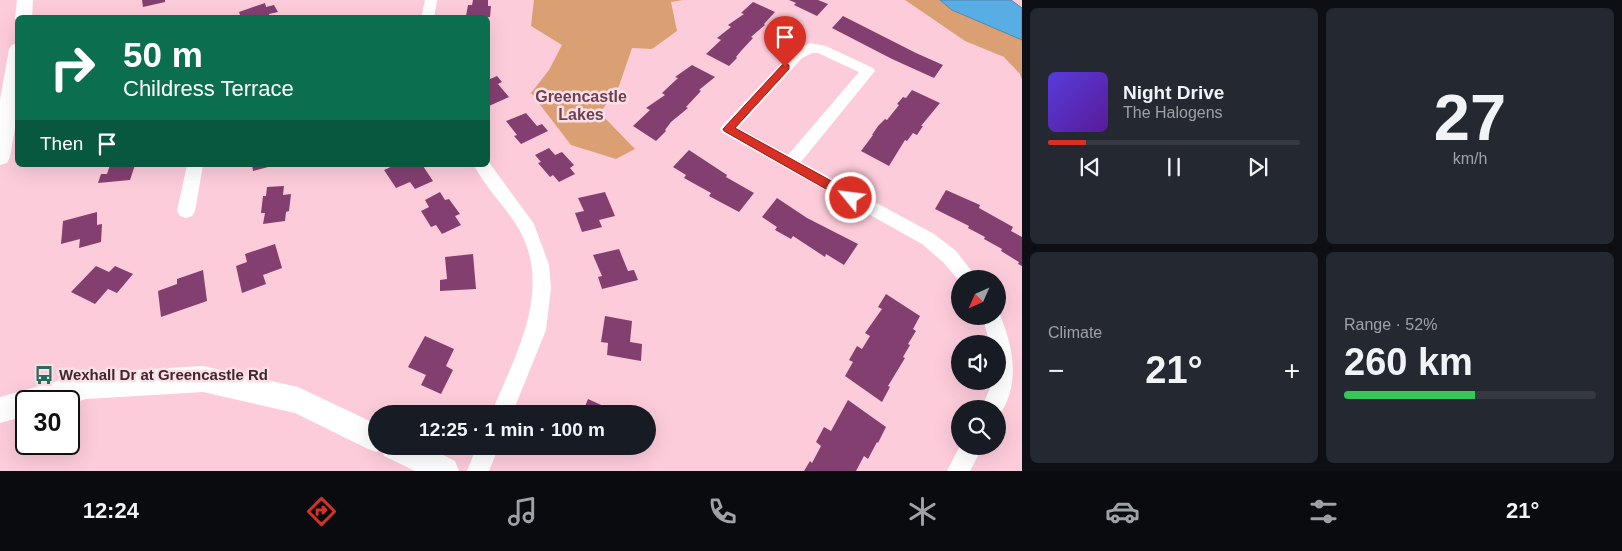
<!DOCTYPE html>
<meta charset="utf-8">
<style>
:root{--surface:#171b24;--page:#242831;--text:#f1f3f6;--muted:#9ea1a6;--line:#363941;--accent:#d93025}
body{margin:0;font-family:Helvetica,sans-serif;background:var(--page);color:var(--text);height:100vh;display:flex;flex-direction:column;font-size:19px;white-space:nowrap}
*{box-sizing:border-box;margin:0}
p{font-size:16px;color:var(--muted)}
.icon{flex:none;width:28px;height:28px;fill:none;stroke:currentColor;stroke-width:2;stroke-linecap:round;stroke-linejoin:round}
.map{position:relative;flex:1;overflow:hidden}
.sheet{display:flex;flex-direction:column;gap:8px;padding:8px;background:#0d0f14;width:600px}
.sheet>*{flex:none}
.top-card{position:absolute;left:15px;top:15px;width:475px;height:152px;border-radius:8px;box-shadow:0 5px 20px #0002;background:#0b6e4f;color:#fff;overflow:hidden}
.needle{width:32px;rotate:225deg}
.buttons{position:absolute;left:951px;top:270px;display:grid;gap:10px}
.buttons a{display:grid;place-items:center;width:55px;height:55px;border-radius:50%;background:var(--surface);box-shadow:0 5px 20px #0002;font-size:25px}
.speed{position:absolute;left:15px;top:390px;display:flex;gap:10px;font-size:25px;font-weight:700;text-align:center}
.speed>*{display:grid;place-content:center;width:65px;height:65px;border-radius:50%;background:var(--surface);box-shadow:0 5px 20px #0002;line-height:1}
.speed .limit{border:2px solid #111;border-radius:8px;background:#fff;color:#111}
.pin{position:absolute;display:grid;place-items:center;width:42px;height:42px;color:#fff;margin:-51px -21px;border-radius:50% 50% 50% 0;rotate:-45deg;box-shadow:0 0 5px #0007}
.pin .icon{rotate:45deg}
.me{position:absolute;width:55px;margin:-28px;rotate:299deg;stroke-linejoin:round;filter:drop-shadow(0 0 4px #0008)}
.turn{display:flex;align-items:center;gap:18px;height:105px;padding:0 25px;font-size:22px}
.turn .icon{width:65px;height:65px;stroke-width:2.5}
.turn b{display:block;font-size:35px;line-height:42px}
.then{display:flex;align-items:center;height:48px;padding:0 25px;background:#0003;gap:10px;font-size:19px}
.big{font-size:38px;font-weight:800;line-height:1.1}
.sheet .tile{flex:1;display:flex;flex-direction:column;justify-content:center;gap:8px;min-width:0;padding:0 18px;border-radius:8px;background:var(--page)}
.sheet .dial{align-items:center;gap:0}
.dial b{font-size:65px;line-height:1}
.song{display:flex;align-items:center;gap:15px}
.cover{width:60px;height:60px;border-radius:8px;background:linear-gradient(135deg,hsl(250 70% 55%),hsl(270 70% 35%))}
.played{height:5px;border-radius:2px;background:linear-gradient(90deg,var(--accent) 15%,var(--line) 15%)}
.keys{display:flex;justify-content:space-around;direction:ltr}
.heat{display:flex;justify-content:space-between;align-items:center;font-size:28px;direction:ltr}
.charge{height:8px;border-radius:4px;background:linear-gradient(90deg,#34c759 52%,var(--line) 0)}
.sheet .tiles{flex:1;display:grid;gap:8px;grid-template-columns:repeat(2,1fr)}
.trip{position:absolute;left:368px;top:405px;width:288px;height:50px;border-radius:25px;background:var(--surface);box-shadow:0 5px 20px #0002;font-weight:800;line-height:50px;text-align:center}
.tab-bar{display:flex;height:80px;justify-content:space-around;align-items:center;background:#090b0e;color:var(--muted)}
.tab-bar .icon{width:35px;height:35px}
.tab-bar .active{color:var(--accent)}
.tab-bar b{font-size:22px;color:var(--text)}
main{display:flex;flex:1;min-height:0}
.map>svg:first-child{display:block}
</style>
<main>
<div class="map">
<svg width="1022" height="471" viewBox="0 0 1022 471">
<rect width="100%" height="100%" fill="#fdccdb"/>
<!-- green -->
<path fill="#daa073" d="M534,0H683L671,2L677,31L652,49L632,48L619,86L600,113L635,149L616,159L571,145L531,93L549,70L562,45L531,26Z
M905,0H940L952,10L1022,40V80L1020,74L1004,57L965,41Z"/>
<!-- water -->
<path fill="#58aee4" stroke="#5086ae" d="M940,0H1011L1022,8V40L952,10Z"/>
<!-- building -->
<path fill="#843f71" d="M142,0H165V2L143,7Z
M473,0H488V6H491L490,17L469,18V16H466L468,5H472Z
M789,0H818L828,4L817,16L794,5L796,3Z
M753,2L775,12L764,24L765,25L751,37L753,38L741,51L736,57L737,58L729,66L706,54L721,40L717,38L731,27L728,25L744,14L741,13Z
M265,3L266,7L274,5L278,12L269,14L270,18H241L239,12Z
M843,16L916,53L943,65L934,78L892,59L832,28Z
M692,65L715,77L699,90L701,91L686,107L688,108L671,122L665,130L666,131L656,141L633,126L650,110L646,108L665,95L662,93L678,78L675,77Z
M497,76L502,82L498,84L509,97L489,106L488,103V80Z
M912,90L940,103L921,126H923L917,135L913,133L907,141L905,140L889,166L861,151L873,135H872L878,126L885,119L887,120L899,105L897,104L903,97L906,98Z
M526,113L537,126L542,124L548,131L521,144L514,136L517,135L506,121Z
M549,148L555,155L562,152L574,165L570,168L575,174L559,182L553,175L550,177L538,163L541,162L535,155Z
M689,150L727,175L726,177L754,193L739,212L709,196L711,193L684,178L686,175L673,167Z
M110,165H135L130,180L98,183L101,174H107Z
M252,165H272V166L253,171Z
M395,165L423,166L433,181L415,189L410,182L396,188L384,170Z
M284,186L283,195L291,194L289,211L286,212L285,221L263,224L265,213H261L263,196H266L267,187Z
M946,190L980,205L979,208L1013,227L1011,231L1022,237V266L1018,264L1019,262L1001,251L1002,249L984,239L985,237L968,228L969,226L935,209Z
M440,192L445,200L449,199L460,214L455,216L461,225L442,234L436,225L431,227L421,211L429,207L425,200Z
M605,192L615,216L599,220L602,227L582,232L575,213L584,211L578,198Z
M777,198L807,218L858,244L844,265L826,254L825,257L793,236L791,239L775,230L777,227L762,217Z
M97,212V225L102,224L101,242L79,248L80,239L61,244L63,221Z
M275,244L282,268L263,275L266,284L242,293L236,266L247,262L245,254Z
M619,249L628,271L634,270L638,280L602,289L598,277L602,276L593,255Z
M473,254L476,289L440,291V280L447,279L445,257Z
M96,266L109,272L115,266L133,274L117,293L108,289L95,304L71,292Z
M203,270L207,301L161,317L158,291L177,284V279Z
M886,294L920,316L913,329L916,331L908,344L910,345L903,357L905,358L888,386L890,387L882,402L845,376L853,362L849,360L857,346L862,349L870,336L865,333L882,309L878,307Z
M605,316L632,321L630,342L642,344L641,361L607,355L608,343L601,342Z
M425,336L454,349L446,366L453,370L441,394L421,385L426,375L408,367Z
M588,399L621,414H582Z
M848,400L886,427L878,443L877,442L868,459L864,456L856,471H804L810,461L812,463L821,446L816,442L824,427L831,431Z"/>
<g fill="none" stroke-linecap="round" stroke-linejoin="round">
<!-- minor -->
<path fill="#fff" fill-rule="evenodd" d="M425,0H437L434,18H421Z
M810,43L826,46L873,68L875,71L801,162L934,234L956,251L978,279H960V282L944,263L922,244L723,133L720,129L723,125L792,52ZM812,53H818L859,72L788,155L738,128L802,58Z
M488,161L534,224L549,265L551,288L546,330L512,414H491C514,357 553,293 520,231C507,208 486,189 474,165H488Z
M187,165H203L195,211L192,216L186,218L180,216L177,211Z
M998,310C1013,345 1022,384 998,417V409H981L993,381H998V344H990L982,316H998Z
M477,446H499L489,471H467Z
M960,446H983L970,471H947Z"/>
<!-- tertiary -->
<path fill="#fff" fill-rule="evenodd" d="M17,0H33L32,18H18L17,22L15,18Z
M18,43V110L10,157L7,163L0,165V100L9,49L12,45Z
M203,366L298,387L376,424V446H425L455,461L459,471H415L384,456L382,450L376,452L366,448L295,413L203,392L86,399L69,404V401H26V416L0,423V397L86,373Z"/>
</g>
<!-- route -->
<path fill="#d93025" stroke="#8d1f18" d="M785,64L789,65V69L735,128L855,194L856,198L855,201H847L724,131L723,129L782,65Z"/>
<!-- icons -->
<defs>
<g id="bus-bare" transform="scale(1.5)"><path d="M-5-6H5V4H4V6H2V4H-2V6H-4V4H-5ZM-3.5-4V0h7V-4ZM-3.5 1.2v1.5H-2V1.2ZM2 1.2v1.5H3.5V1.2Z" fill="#286c5f" stroke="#fedfe8" stroke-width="2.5" paint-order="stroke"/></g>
</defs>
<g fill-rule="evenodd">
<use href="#bus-bare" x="44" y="375"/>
</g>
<g text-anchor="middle" stroke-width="5" stroke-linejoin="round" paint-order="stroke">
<!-- poi labels -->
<g font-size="15" font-weight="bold" fill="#3c292f" stroke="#fedfe8" text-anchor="start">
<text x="59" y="380">Wexhall Dr at Greencastle Rd</text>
</g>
<!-- neighbourhood labels -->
<g font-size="16" font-weight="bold" fill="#6a4250" stroke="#fedfe8">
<text x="581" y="102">Greencastle<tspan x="581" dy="18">Lakes</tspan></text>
</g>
</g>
</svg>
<div class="buttons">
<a><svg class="needle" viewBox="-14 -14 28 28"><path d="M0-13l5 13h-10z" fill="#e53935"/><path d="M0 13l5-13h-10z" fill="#9ea1a6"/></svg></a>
<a><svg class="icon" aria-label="sound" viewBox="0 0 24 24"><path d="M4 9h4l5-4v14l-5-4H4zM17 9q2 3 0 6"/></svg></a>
<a><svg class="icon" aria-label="search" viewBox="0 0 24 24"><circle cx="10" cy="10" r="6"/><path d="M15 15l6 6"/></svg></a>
</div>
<div class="speed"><div class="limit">30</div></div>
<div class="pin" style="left:785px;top:67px;background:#d93025"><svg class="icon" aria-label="arrive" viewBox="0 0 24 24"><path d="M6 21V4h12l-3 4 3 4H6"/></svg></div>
<svg class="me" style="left:851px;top:198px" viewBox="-20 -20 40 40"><circle r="17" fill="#d93025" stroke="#fff" stroke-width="3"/><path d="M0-11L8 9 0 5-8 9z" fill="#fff"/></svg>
<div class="trip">12:25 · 1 min · 100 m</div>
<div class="top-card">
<div class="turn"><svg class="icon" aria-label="right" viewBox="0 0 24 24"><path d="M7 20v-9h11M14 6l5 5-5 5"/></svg><div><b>50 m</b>Childress Terrace</div></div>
<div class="then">Then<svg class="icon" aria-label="arrive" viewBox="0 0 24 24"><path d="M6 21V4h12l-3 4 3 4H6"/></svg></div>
</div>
</div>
<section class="sheet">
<div class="tiles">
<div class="tile">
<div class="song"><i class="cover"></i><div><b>Night Drive</b><p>The Halogens</p></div></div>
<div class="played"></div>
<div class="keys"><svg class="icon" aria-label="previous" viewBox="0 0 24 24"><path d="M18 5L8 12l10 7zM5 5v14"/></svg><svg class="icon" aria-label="pause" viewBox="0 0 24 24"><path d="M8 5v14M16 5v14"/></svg><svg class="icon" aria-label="next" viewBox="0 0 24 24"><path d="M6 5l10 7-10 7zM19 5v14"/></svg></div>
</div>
<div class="tile dial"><b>27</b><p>km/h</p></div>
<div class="tile"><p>Climate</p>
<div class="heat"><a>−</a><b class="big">21°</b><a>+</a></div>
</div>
<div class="tile"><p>Range · 52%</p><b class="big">260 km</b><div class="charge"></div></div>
</div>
</section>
</main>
<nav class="tab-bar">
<b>12:24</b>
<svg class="icon active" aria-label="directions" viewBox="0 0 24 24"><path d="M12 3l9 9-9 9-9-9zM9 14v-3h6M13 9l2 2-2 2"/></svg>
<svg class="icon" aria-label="music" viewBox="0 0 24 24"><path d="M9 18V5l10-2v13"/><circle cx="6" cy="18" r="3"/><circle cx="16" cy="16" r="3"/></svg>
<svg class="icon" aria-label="phone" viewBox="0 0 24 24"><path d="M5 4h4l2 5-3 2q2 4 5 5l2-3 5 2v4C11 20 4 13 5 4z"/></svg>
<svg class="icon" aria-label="climate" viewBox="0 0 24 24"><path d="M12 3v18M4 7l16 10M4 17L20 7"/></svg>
<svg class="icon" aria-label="car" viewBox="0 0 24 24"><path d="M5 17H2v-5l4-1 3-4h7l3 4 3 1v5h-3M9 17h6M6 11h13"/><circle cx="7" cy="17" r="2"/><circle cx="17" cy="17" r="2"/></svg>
<svg class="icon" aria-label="filters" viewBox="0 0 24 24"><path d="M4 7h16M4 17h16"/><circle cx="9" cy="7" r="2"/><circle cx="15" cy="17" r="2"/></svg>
<b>21°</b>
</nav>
